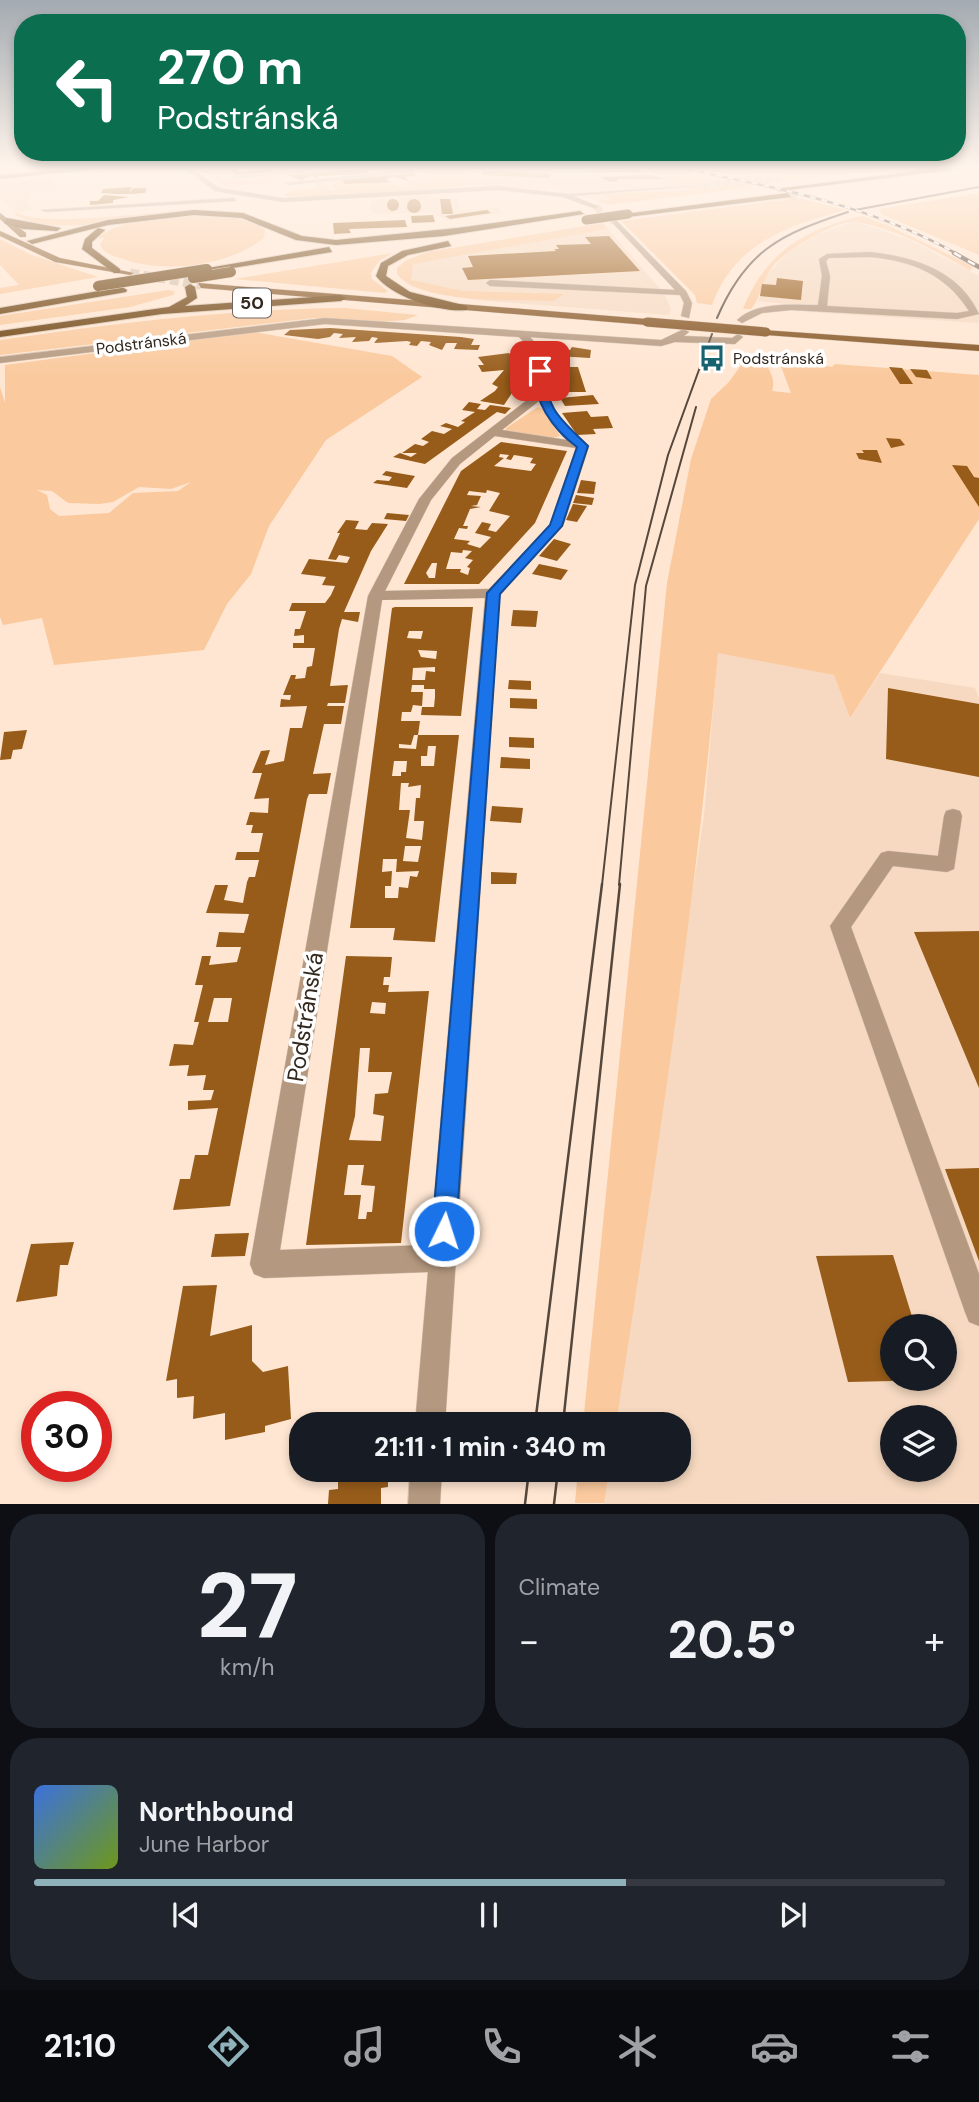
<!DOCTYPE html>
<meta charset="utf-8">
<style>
:root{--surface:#171b24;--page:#20242c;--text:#f1f3f6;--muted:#9ea1a6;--line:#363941;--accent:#8fb1b9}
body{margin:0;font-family:"DM Sans",sans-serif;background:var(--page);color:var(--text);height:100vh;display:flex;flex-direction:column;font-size:26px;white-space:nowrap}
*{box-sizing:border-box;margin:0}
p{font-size:23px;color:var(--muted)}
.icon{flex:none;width:38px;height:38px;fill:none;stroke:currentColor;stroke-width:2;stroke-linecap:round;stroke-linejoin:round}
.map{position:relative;height:1504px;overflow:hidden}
.side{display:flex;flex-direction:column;gap:10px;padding:10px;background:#0d0f14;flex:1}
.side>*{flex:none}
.guide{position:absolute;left:14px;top:14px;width:952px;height:147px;border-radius:28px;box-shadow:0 4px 10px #0003;background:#0b6e4f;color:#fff;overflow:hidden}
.fabs{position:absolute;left:880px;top:1314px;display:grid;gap:14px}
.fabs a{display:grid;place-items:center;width:77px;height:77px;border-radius:50%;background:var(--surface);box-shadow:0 4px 10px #0003;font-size:35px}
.speed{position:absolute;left:21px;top:1391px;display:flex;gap:14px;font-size:35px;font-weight:700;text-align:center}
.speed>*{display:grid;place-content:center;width:91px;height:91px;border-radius:50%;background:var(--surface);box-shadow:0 4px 10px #0003;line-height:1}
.speed .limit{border:10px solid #d22;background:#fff;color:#111}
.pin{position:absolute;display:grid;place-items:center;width:60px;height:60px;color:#fff;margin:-30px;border-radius:14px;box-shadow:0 4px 10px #0006}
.me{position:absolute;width:77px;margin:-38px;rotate:4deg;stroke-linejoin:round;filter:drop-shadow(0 0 5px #0008)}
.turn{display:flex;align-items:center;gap:24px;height:147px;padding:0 28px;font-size:32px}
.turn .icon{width:91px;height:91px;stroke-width:2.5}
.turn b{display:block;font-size:49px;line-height:60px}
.big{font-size:52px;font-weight:700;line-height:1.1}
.side .tile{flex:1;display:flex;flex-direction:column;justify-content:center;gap:10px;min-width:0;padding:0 24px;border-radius:28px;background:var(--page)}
.side .dial{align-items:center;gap:0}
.dial b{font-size:91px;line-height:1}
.song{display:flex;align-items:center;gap:21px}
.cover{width:84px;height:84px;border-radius:10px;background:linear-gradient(135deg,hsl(220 70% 55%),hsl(80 70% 35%))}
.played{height:7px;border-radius:4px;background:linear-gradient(90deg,var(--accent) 65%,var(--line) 65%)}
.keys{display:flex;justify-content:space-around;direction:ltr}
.heat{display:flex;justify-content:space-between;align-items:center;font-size:38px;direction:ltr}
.side .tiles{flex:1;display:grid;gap:10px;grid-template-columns:1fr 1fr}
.tile:last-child{grid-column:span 2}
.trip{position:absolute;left:289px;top:1412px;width:402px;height:70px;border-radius:28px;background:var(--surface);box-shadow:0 4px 10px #0003;font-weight:700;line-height:70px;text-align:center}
.menu{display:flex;height:112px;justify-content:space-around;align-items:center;background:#090b0e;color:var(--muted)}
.menu .icon{width:49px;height:49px}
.menu .current{color:var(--accent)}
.menu b{font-size:32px;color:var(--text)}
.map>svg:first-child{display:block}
</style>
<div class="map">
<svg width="979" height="1504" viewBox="0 0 979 1504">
<rect width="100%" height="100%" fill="#ffe6d2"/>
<!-- built -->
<path fill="#f6d9c0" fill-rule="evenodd" d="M461,168H750L799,180L603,203L560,190L578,189L476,183Z
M52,178L57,191L30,194L31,200L27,201L33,210L16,212L0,198V184Z
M426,195L434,198H458L460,210L499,208L502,213L447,221L432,212L375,214L370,210L372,200Z
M854,221L910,240L979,276V323L807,312L805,306L758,301L767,275L790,251L819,234Z
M603,223L664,293L671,309L669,315L475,300L410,286L397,274V268L407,260L428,252Z
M718,652L834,675L850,718L880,673L975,688L979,699V1503L604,1504L607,1470H679V1424H612L704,816ZM892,1326H945V1379H892ZM892,1418H945V1470H892Z"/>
<!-- green -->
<path fill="#fac99d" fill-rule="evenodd" d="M230,168L236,176L223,179L275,176L281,182L227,187L197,169Z
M414,168H459L474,177L468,181L479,183L588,190L474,185L355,196H283L290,191L318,188L313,182L322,181L331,191L336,190L330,184L334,183L332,180H341L348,186L366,184L363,181C375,181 391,179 399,186L407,185L404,181H422L418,177L427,175Z
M637,168H672L754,187L608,205L597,201L612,199L600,194L685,191L688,186Z
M696,168H920L762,182Z
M979,193V255L881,214L880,209Z
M799,198L845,210C786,226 734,244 712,305L697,303L695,295L621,221Z
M187,210C137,215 61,239 15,215L16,212C40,228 152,212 187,210Z
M191,215C217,215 243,215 265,230L264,238C229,266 165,274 123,259C114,256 104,254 100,245L104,238H97C124,218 160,219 191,215Z
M862,216L887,225L973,266L970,271C937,251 896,229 857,222C838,218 785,251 773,266C762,280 762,296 751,309H743C766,252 804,229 862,216Z
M603,223L608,229L413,264L411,280L463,291L564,294L554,301C515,299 422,305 397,274V268L407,260L428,252Z
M0,239L32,255L98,277L0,294V288L19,285L0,265Z
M393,253L379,261L371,273L372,279L388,291L385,293L234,279Z
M169,290L175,292L173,295L130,307L0,325V316Z
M345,308L418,315L405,320L380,322L314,318L0,355V340C115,323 229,309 345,308Z
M254,332L392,356L422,377L326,440L269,526L251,574L227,604L204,650L54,665L42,618L3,625L0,617V387L5,403V365ZM191,482L178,491L133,493L109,513L59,516L50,509L47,495L37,490L52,491L68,503L99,504L113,502L139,487L171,489Z
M752,358L764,361C770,370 776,381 772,391L791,393L779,361L785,359L832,367L835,364L979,375V519L850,718L834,675L718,653C695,912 655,1168 616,1424H583L667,583L691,459L711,399L729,382L744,361Z
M538,407L546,410L560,436L552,438L506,431V428Z
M578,1470H609L604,1503H575Z"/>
<!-- building -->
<path fill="#975c1a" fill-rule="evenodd" d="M374,168L366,171L370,174L317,176L319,178L311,176L301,180L286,175Z
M236,169L239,172L271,169L274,173L236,176L231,170Z
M639,169L641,172H584L620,170Z
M484,171L515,172L551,174L549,178L481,175Z
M413,173L417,176L404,177L409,181L394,177L386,179L390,182L345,184L341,180Z
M650,175L665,179H616L619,181L609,182L600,177Z
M132,187L129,194L133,188H147L145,193L129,194H117L101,193L103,189Z
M104,195L116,196L129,197L113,200V203L90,205V201H98Z
M440,199H450L453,214H442Z
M387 205a6 6 0 1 1 12 0a6 6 0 1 1-12 0Z
M407 206a7 7 0 1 1 14 0a7 7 0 1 1-14 0Z
M487,210L491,213L450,219L445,216Z
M433,215L435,222L412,223L411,216Z
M405,220L407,227L349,229L351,233L334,234L333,223Z
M609,236L640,271L468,280L462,268L473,267L468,256L556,251L554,249H559L556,245L591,244L585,237Z
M777,278L803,281L801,300L760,296L762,284L776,285Z
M330,328L461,337L474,339L471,345H480L478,350L454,349L457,343H446L442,350L429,345L431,342L421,341L417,346L409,345L411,342L407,341L374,343L378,338L372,337L369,341L352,342L356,337L339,338L343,334L334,333L330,337L318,339L284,335L290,330Z
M572,347L591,350L590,358L557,356L562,359L563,367H578L586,392H558L549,367L544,352L548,348L570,350Z
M509,353L524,370L512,393L504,405L480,401L495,391L498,387L492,384L504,370L482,372L478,365H484L478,357Z
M889,367L902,368L913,384H900Z
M910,369L927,370L932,379L916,377Z
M593,395L599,404L565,406L560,398Z
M469,402L481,404L477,409L485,410L490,405L511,408L505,414L497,412L425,464L393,457L400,453L411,457L417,453H402L415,444L423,446L429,442L421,439L432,431L444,434L452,429L440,426L446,423L458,427L465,422L461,421L475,412L462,410Z
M587,411L591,417L608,416L613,428L593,429L596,434L577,435L562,413Z
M886,438L900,439L905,445L891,448Z
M501,442L567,451L535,523L479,584H404L461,471ZM500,454L509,455L506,459L511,460L514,455L533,458L530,463L536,464L531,471L494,466L504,458L499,457ZM487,490L500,493L489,511L510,516L496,532L488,530L491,524L482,522L475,533L491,537L480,548L467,544L470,541L454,539L459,528L467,529L468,526H463L470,509L481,507L471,506L477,505L481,496L467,495L469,491L486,493ZM463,550L472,551L465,558L473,560L467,567L470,568L468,575L460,572L461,569H446L451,552L462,553ZM432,563H437L435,578H429L426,573Z
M862,450H877L882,463L859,459L856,453H864Z
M952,465L967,466L974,477L979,478V507Z
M386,471L415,476L407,488L373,483L377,480L389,481L392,477L382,475Z
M581,480L596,482L594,494L577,493Z
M576,495L594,498L592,505L573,503Z
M573,504L587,506L577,522L566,520Z
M387,513L409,515L406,521L384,519Z
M346,520L359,521L355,529L367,530L372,523L388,524L371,551L344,612H360L358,622L342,619L339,629L330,686L348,685L345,703H328L327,706H344L341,724H324L313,774L331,773L327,794H309L307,799L230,1206L173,1210L180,1179H190L195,1155H208L218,1108L188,1110V1101L211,1100L214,1090H203L206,1075L187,1076L189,1065L169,1066L174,1044L193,1045L199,1022H194L203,985H195L202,956H211L209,965L237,962L241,947H216L219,932L244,933L249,914L206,913L215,885H228L224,900L243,903L247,882L249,877H255L259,860H235L237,852H259L263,833H251L253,825H246L250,812L268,813L269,798L254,799L262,773H252L261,751L270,750L265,765L284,761L290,728H302L307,706L280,707L281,699L290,700L291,695H283L291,675H296L295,679L305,678L307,667L312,666L315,648H293V643H304V635L294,636L295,629H300L306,611H289L292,603H325L331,595L335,586L322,585L326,577L301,574L309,559L347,563L350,557L339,555L336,560L328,559L340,533H337ZM214,998H232L228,1022H208Z
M554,539L571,544L557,561L539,556Z
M539,564L568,570L561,580L532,574Z
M395,607H473L461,716L421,715L422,707H434L435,697V689H424V685H412L411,692H423L422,706L413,705L411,712H402L401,721H420L418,735H414L411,745L399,744V748L416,749L418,735H459L435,942L393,940L395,928H350L392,608ZM409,631H423L421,639L407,638ZM418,650L437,651L436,659L421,657ZM435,667V672L426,671L425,680H412L413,668ZM428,746H436L434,766H421V756H427ZM394,761H407L406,772H401V776H392ZM401,783H409L408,787L421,785L420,798H416L414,821H424L422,840L406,838L410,810H399ZM405,846H421L418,862L403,861ZM383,859H397L396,872L419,871L417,877L410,876L408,888L399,887L398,898H385V886H391L392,871L382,872Z
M513,610L538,611L536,627L511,626Z
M509,680L531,681V690L508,689Z
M888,688L979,704V777L886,759Z
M510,698L537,699V709L510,708Z
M27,730L22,749L13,750L11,759L0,760L4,732Z
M509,737L534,738V748L509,747Z
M501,757L530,759V769L500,768Z
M492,806L523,808L521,823L490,821Z
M491,872L517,873L516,884H491Z
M979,931V1088L914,932Z
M346,956L392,957L390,977H384L383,985H389L388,992L429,991L401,1243L306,1245ZM372,1002L386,1003L385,1014L370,1013ZM360,1048H370L368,1072H392L388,1093L375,1094L373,1114L384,1116L381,1141L349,1140L355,1116ZM348,1165H364L361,1185L375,1186L372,1212H367L366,1219H358L361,1195H344Z
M979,1168V1261L945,1169Z
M249,1233L245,1256L211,1257L215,1234Z
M74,1242L68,1265H60L57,1296L16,1302L31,1244Z
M893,1255L915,1326H892V1381L848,1382L816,1256Z
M217,1285L210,1336L252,1325V1361L263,1372L288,1366L291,1419L265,1426V1432L225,1440V1413L193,1419L194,1396L177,1398V1379L166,1381L183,1286Z
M338,1470H388V1487L381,1488V1504H328L329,1490L338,1489Z"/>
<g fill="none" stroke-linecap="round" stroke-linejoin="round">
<!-- minor-tunnel -->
<path stroke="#d6c0ae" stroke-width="7" stroke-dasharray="7 3.5" stroke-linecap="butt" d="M703,185L779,177
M596,207L613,222"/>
<!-- major-tunnel -->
<path stroke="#d6c0ae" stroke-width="9" stroke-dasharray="9 4.5" stroke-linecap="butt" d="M130,273L201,285"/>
<!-- highway-tunnel -->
<path stroke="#d6c0ae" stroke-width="9" stroke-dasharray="9 4.5" stroke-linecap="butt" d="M788,195L798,194"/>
<!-- minor casing -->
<g stroke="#dac4b2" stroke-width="1">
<path id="minor" d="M184,168H192L219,188L283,198L498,186L568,194L706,185L573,196L598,206L596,209L563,197L498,190L283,202L215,191Z
M414,169L416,172L288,185L285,183Z
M302,170L304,173L233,178L236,176Z
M234,198L236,201L45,212L41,210Z
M610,220H616L686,291L692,303L689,318L681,316L684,303L680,295L490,286L486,283L490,280L675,290Z
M870,252C914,257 959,270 979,314L957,319L791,310L762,313L742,323L737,320C758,301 791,305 818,305L822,276L819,259L827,254ZM870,257C913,261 945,274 969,311L957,313L827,306L830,276L826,261L829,258Z
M325,318L661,340L684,329L689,332L684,336L732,338L738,334L743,337L735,344L675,342L661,346L530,337L541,349L545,395L570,432L589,446L563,526L500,594L445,1424H415L428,1272L264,1278L254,1274L250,1264L368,596L419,499L452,458L535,394L531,350L519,337L325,324L0,363V357ZM539,401L562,436L567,440L502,430ZM495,436L576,448L550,525L489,589L385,591L431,500L460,464ZM485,598L430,1245L280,1250L382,600Z
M953,809L960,811L962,816L954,869L947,872L893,866L851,927L979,1274V1326L969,1322L965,1312L830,926L881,853L888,851L938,856L944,816L946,811Z
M410,1470H442L440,1504H408Z"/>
</g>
<!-- major casing -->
<g stroke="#dac4b2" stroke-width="1">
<path id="major" d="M78,168H108L0,179V175Z
M0,213L26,233V237H20L0,219Z
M0,231L60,258L134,273L130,275L55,262L0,236Z
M198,283L647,319L652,322L647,325L201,288Z
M763,330L979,345V351L766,335L761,332Z"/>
</g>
<!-- highway casing -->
<g stroke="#dac4b2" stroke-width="2">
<path id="highway" d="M941,168H967L780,191L776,189Z
M788,193L791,197L628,217L624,214Z
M194,210L243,213L302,236L336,240L457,228L580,211L584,214L444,236L336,245L296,240L242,218L194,215L108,225L32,244L27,241L108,220Z
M7,218L61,228L57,231L23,229L4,223Z
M98,228L105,230L92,242V248L120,269V273H114L82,249L85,239Z
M448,241L451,246L408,255L388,266L386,276L410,292L467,306V310C441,313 392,297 376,276L381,263L402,251Z
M329,247L332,252L207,272L202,269Z
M190,284L195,287L197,298L185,306L341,295L346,298L341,301L162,314L0,337V331L169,307L187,297L185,287Z
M122,287L127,290L126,292L0,314V308Z"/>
</g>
<!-- minor -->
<use href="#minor" fill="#b4987f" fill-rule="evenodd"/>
<!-- major -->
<use href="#major" fill="#82511e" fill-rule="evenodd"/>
<!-- highway -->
<use href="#highway" fill="#683c07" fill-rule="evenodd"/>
<!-- tram-far1 -->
<path stroke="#55473c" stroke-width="2" d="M855,210L979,187
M717,318C746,250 781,234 848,212
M602,885L635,585L668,455L712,334
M619,885L646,586L696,407"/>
<!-- tram -->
<path stroke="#55473c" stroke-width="2.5" d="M535,1424L602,884
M563,1424L620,884
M525,1504L529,1470
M554,1504L558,1470"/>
<!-- rail-far1 casing -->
<g stroke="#55473c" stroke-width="2.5">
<path id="rail-far1" d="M681,168C775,187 873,206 957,254"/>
</g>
<!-- rail casing -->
<g stroke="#55473c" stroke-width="4.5">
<path id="rail" d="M954,253L979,267"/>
</g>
<!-- rail-far1 -->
<use href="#rail-far1" stroke="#fff" stroke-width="2" stroke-dasharray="6" stroke-linecap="butt"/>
<!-- rail -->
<use href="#rail" stroke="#fff" stroke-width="2.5" stroke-dasharray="8" stroke-linecap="butt"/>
<!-- major-bridge casing -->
<g stroke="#dac4b2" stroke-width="10" stroke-linecap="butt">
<path id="major-bridge" d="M647,322L766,332"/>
</g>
<!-- highway-bridge-far1 casing -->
<g stroke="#dac4b2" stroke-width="10" stroke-linecap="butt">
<path id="highway-bridge-far1" d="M586,220L628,214"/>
</g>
<!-- highway-bridge casing -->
<g stroke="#dac4b2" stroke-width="11" stroke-linecap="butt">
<path id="highway-bridge" d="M193,278L231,272
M98,286L207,269"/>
</g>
<!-- major-bridge -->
<use href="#major-bridge" stroke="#82511e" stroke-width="9"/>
<!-- highway-bridge-far1 -->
<use href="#highway-bridge-far1" stroke="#683c07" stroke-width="9"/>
<!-- highway-bridge -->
<use href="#highway-bridge" stroke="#683c07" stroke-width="10"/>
</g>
<!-- sky -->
<linearGradient id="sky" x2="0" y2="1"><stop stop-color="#a3aab1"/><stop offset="0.44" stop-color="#fff4eb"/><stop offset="1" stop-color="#fff4eb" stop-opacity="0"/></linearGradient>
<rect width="979" height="379" fill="url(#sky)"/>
<!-- route -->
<path fill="#1a73e8" stroke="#114b97" stroke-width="2" d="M537,369L545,371C546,411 562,420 588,446L562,526L500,594L456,1231L453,1240L444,1243L435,1240L432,1231L487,593L550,525L577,447C554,430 530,399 537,369Z"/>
<!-- icons -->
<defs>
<g id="bus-bare" transform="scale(2.1)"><path d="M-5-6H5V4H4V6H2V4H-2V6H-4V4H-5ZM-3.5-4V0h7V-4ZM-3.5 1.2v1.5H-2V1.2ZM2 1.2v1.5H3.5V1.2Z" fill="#18616f" stroke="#fff" stroke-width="2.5" paint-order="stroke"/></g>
</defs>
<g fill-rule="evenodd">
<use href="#bus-bare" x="712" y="358"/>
</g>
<g text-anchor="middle" stroke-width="7" stroke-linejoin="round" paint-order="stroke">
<!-- far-street labels -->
<g font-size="16" fill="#33281e" stroke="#fff">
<text transform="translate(141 343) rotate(-7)" y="6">Podstránská</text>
</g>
<!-- far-poi labels -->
<g font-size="16" fill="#33281e" stroke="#fff" text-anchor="start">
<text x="733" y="364">Podstránská</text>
</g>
<!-- shield labels -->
<rect fill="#fff" stroke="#706862" stroke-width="2" x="233" y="288.5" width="38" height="29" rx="5"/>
<g font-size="18" font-weight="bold" fill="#33281e">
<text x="252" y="309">50</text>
</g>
<!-- near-street labels -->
<g font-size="23" fill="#33281e" stroke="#fff">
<text transform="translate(305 1017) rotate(-81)" y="8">Podstránská</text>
</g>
</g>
</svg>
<div class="fabs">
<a><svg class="icon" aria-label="search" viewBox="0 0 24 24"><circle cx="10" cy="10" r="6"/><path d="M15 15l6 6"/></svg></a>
<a><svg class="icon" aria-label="layers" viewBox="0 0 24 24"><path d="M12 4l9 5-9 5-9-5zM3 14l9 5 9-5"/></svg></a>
</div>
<div class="speed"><div class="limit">30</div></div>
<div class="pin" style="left:540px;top:371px;background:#d93025"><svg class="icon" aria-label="arrive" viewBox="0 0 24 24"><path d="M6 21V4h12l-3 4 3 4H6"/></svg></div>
<svg class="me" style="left:444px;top:1231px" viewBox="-20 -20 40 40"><circle r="17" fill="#1a73e8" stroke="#fff" stroke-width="3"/><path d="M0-11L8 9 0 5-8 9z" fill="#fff"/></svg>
<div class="trip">21:11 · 1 min · 340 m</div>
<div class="guide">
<div class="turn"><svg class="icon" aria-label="left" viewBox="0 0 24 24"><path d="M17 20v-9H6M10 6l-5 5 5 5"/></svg><div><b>270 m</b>Podstránská</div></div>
</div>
</div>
<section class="side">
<div class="tiles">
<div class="tile dial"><b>27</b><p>km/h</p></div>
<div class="tile"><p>Climate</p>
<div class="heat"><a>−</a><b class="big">20.5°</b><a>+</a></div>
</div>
<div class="tile">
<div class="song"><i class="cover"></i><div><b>Northbound</b><p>June Harbor</p></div></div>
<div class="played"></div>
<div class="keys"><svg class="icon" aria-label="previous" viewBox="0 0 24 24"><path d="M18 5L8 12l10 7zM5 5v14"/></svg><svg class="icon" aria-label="pause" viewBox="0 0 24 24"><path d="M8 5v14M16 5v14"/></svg><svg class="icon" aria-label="next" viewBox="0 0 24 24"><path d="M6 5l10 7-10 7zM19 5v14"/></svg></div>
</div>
</div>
</section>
<nav class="menu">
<b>21:10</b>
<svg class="icon current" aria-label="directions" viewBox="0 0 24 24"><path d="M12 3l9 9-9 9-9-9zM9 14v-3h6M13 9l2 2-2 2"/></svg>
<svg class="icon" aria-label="music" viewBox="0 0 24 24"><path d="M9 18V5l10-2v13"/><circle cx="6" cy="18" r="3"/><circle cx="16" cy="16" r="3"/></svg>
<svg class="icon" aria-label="phone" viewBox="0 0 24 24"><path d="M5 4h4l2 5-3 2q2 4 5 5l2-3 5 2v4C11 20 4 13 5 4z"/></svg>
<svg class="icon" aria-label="climate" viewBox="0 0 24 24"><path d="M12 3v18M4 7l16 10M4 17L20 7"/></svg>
<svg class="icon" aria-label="car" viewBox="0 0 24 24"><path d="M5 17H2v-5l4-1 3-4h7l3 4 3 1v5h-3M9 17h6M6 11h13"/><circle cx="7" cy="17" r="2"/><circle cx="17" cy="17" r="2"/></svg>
<svg class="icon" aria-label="filters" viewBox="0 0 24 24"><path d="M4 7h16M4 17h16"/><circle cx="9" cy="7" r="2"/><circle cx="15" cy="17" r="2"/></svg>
</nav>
